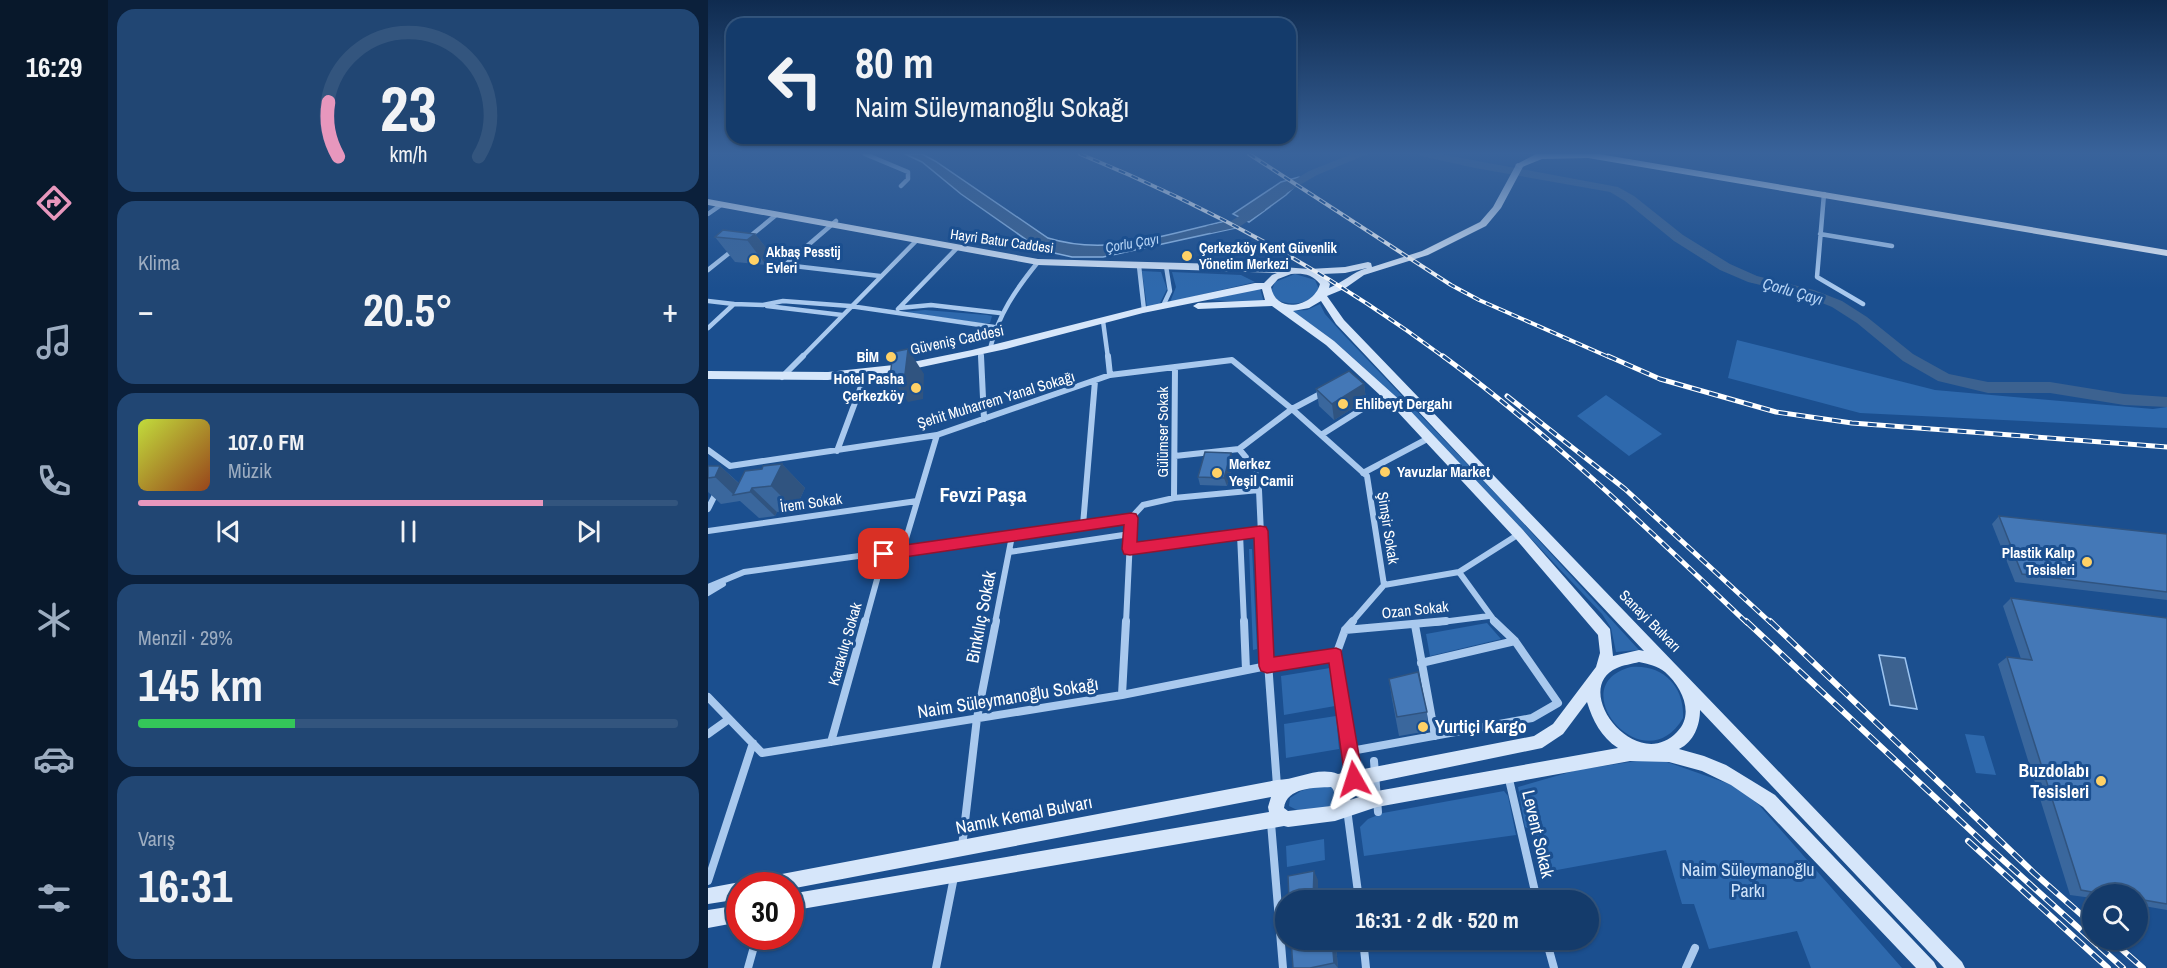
<!DOCTYPE html>
<html lang="tr">
<meta charset="utf-8">
<style>
:root{--surface:#143b6b;--page:#214673;--text:#f1f3f6;--muted:#9dadc1;--line:#33557e;--accent:#e797bd}
body{margin:0;font-family:"Archivo Narrow",sans-serif;background:var(--page);color:var(--text);height:100vh;display:flex;flex-direction:column;font-size:22px;white-space:nowrap}
*{box-sizing:border-box;margin:0}
p{font-size:20px;color:var(--muted)}
.icon{flex:none;width:33px;height:33px;fill:none;stroke:currentColor;stroke-width:2;stroke-linecap:round;stroke-linejoin:round}
.map{position:relative;flex:1;overflow:hidden}
.side{display:flex;flex-direction:column;gap:9px;padding:9px;background:#0b203b;width:600px}
.side>*{flex:none}
.guide{position:absolute;left:18px;top:18px;width:570px;height:126px;border-radius:18px;box-shadow:0 2px 4px #0004,0 0 0 2px var(--line);background:#143b6b;color:var(--text);overflow:hidden}
.tools{position:absolute;left:1374px;top:884px;display:grid;gap:12px}
.tools a{display:grid;place-items:center;width:66px;height:66px;border-radius:50%;background:var(--surface);box-shadow:0 2px 4px #0004,0 0 0 2px var(--line);font-size:30px}
.speed{position:absolute;left:18px;top:872px;display:flex;gap:12px;font-size:30px;font-weight:700;text-align:center}
.speed>*{display:grid;place-content:center;width:78px;height:78px;border-radius:50%;background:var(--surface);box-shadow:0 2px 4px #0004,0 0 0 2px var(--line);line-height:1}
.speed .limit{border:9px solid #d22;background:#fff;color:#111}
.pin{position:absolute;display:grid;place-items:center;width:51px;height:51px;color:#fff;margin:-26px;border-radius:12px;box-shadow:0 3px 9px #0006}
.me{position:absolute;width:66px;margin:-33px;rotate:354deg;stroke-linejoin:round;filter:drop-shadow(0 0 4px #0008)}
.turn{display:flex;align-items:center;gap:21px;height:126px;padding:0 30px;font-size:27px}
.turn .icon{width:78px;height:78px;stroke-width:2.5}
.turn b{display:block;font-size:42px;line-height:51px}
.big{font-size:45px;font-weight:700;line-height:1.1}
.side .widget{flex:1;display:flex;flex-direction:column;justify-content:center;gap:9px;min-width:0;padding:0 21px;border-radius:18px;background:var(--page)}
.side .dial{align-items:center;gap:0}
.dial svg{height:156px;overflow:visible;fill:none;stroke:var(--line);stroke-width:7;stroke-linecap:round;text-anchor:middle}
.dial text{fill:var(--text);stroke:none}
.song{display:flex;align-items:center;gap:18px}
.cover{width:72px;height:72px;border-radius:9px;background:linear-gradient(135deg,hsl(70 70% 55%),hsl(20 70% 35%))}
.played{height:6px;border-radius:3px;background:linear-gradient(90deg,var(--accent) 75%,var(--line) 75%)}
.keys{display:flex;justify-content:space-around;direction:ltr}
.heat{display:flex;justify-content:space-between;align-items:center;font-size:33px;direction:ltr}
.charge{height:9px;border-radius:4px;background:linear-gradient(90deg,#34c759 29%,var(--line) 0)}
.trip{position:absolute;left:567px;top:890px;width:324px;height:60px;border-radius:30px;background:var(--surface);box-shadow:0 2px 4px #0004,0 0 0 2px var(--line);font-weight:700;line-height:60px;text-align:center}
main{display:flex;flex:1;min-height:0}
.tab-bar{display:flex;flex-direction:column;width:108px;justify-content:space-around;align-items:center;background:#08182b;color:var(--muted)}
.tab-bar .icon{width:42px;height:42px}
.tab-bar .selected{color:var(--accent)}
.tab-bar b{font-size:27px;color:var(--text)}
.map>svg:first-child{display:block}
</style>
<main>
<nav class="tab-bar">
<b>16:29</b>
<svg class="icon selected" aria-label="directions" viewBox="0 0 24 24"><path d="M12 3l9 9-9 9-9-9zM9 14v-3h6M13 9l2 2-2 2"/></svg>
<svg class="icon" aria-label="music" viewBox="0 0 24 24"><path d="M9 18V5l10-2v13"/><circle cx="6" cy="18" r="3"/><circle cx="16" cy="16" r="3"/></svg>
<svg class="icon" aria-label="phone" viewBox="0 0 24 24"><path d="M5 4h4l2 5-3 2q2 4 5 5l2-3 5 2v4C11 20 4 13 5 4z"/></svg>
<svg class="icon" aria-label="climate" viewBox="0 0 24 24"><path d="M12 3v18M4 7l16 10M4 17L20 7"/></svg>
<svg class="icon" aria-label="car" viewBox="0 0 24 24"><path d="M5 17H2v-5l4-1 3-4h7l3 4 3 1v5h-3M9 17h6M6 11h13"/><circle cx="7" cy="17" r="2"/><circle cx="17" cy="17" r="2"/></svg>
<svg class="icon" aria-label="filters" viewBox="0 0 24 24"><path d="M4 7h16M4 17h16"/><circle cx="9" cy="7" r="2"/><circle cx="15" cy="17" r="2"/></svg>
</nav>
<section class="side">
<div class="widget dial"><svg viewBox="0 0 100 80">
<path d="M14 69A42 42 0 1 1 86 69"/>
<path d="M14 69A42 42 0 0 1 9 41" stroke="#e797bd"/>
<text x="50" y="56" font-size="32" font-weight="700">23</text>
<text x="50" y="72" font-size="11">km/h</text>
</svg></div>
<div class="widget"><p>Klima</p>
<div class="heat"><a>−</a><b class="big">20.5°</b><a>+</a></div>
</div>
<div class="widget">
<div class="song"><i class="cover"></i><div><b>107.0 FM</b><p>Müzik</p></div></div>
<div class="played"></div>
<div class="keys"><svg class="icon" aria-label="previous" viewBox="0 0 24 24"><path d="M18 5L8 12l10 7zM5 5v14"/></svg><svg class="icon" aria-label="pause" viewBox="0 0 24 24"><path d="M8 5v14M16 5v14"/></svg><svg class="icon" aria-label="next" viewBox="0 0 24 24"><path d="M6 5l10 7-10 7zM19 5v14"/></svg></div>
</div>
<div class="widget"><p>Menzil · 29%</p><b class="big">145 km</b><div class="charge"></div></div>
<div class="widget"><p>Varış</p><b class="big">16:31</b></div>
</section>
<div class="map">
<svg width="1459" height="968" viewBox="0 0 1459 968">
<rect width="100%" height="100%" fill="#1b4f8f"/>
<!-- green -->
<path fill="#2e69ad" d="M434,271L453,272L459,289L451,305L439,307Z
M464,272L533,275L547,282L462,302L468,287Z
M587,274L607,280L611,289C604,305 583,306 569,300L563,292L567,282Z
M552,288L556,303L500,300Z
M612,304L617,314L635,334L804,511L931,650L908,652L903,628L894,614C832,548 772,483 708,420C669,380 630,338 581,311L599,310Z
M217,310L279,315L284,316L282,323H273L195,312Z
M1029,340L1227,390L1445,409L1459,407V428L1152,413L1020,378Z
M898,395L954,434L921,456L869,416Z
M541,549H544L549,649L545,650Z
M779,623L793,639L722,656L718,634Z
M923,667C955,664 977,687 975,718C936,785 852,685 923,667Z
M622,668L627,706L576,715L573,676Z
M628,716L631,749L578,758L576,724Z
M1257,734L1276,736L1288,775L1268,773Z
M942,759L956,761L1030,787L1051,805L1194,968H1103L1089,931L1001,949L986,904H974L958,850L838,872L827,831L817,827L810,787L869,770Z
M607,787H625L630,796L623,807L589,810L581,806L582,798L593,791Z
M796,791L800,796L808,835L656,856L652,827L660,819L675,813Z
M616,839L617,860L579,867L578,846Z"/>
<!-- water -->
<path fill="#3c6290" stroke="#9cc4f0" stroke-width="1.5" d="M197,154H214L227,161L340,238C401,257 458,234 518,221L527,228L395,257H364L333,250L253,194L214,162Z
M591,177L594,179L578,195L541,222L525,214L573,182Z
M1171,655L1197,658L1209,709L1182,705Z"/>
<g fill="none" stroke-linecap="round" stroke-linejoin="round">
<!-- river -->
<path fill="#3c6290" fill-rule="evenodd" d="M644,154H660L609,175L580,192L576,193L570,190L601,171Z
M711,154H732L910,187L926,196L975,235L1022,264L1049,276L1106,290L1134,301L1159,317L1205,354L1241,374L1280,382H1342L1416,394L1459,397V407L1416,405L1342,393H1280L1230,381L1195,361L1149,323L1124,307L1097,296L1040,282L1012,270L966,241L917,201L902,192L767,168L713,156Z
M553,203L557,204V210L531,227L503,233L497,229L499,226L523,221Z"/>
<!-- street-far2 -->
<path stroke="#a9c9ee" stroke-width="4.5" d="M157,154L200,172V179L193,186
M1116,194L1109,277L1155,304
M0,214L13,205
M1112,234L1184,246
M40,238L68,215
M77,265L172,276
M77,265L128,221
M431,266L436,310
M0,270L25,250
M0,301L26,304L0,328
M26,304L55,305L75,301L142,306L286,327
M59,306L134,315
M455,306L462,291L458,266
M191,308L223,305L292,313
M190,309L249,248
M395,321L400,358
M282,349C290,315 308,289 330,262
M273,351V358
M93,358L208,241"/>
<!-- street-far1 -->
<path stroke="#a9c9ee" stroke-width="6" d="M273,356L276,419
M400,356L402,375
M74,377L95,356
M613,435L678,394
M0,450L22,466
M129,451L158,373
M467,456L531,449
M22,466L229,435L402,375L524,360L584,409L659,476L676,585L643,623
M655,473L721,438
M466,498L467,367
M0,509L9,491
M375,525L387,381
M0,531L209,501
M532,534L536,623
M421,549L552,531
M194,552L229,435
M301,552L422,534
M751,572L788,623
M676,585L751,572L811,534
M0,587L36,572L423,518L435,505L466,498L551,490
M0,593L15,584
M157,623L176,554
M287,623L304,536
M418,623L423,518
M557,623L551,490L546,467L531,449L584,409L616,392
M726,623L781,616"/>
<!-- street -->
<path stroke="#a9c9ee" stroke-width="8" d="M536,621L538,670
M557,621L569,786
M645,621L637,630L628,655L646,778
M707,625L727,736
M637,630L738,621
M713,663L807,641
M414,695L418,621
M0,697L54,753L414,695L559,666L628,655
M0,734L21,719
M123,742L157,621
M643,751L824,718L850,703L807,641L786,621
M666,761L670,812
M800,775L829,900
M639,809L651,900
M563,823L575,968
M254,847L269,718L288,621
M0,881L45,743
M655,939L658,968
M838,939L846,968
M40,968L49,936
M228,968L246,877
M978,968L987,948"/>
<!-- secondary -->
<path fill="#d6e6fa" fill-rule="evenodd" d="M809,163L816,165L793,208L778,226L720,255L656,275L636,289L619,296L636,320L1254,962L1257,968H1236L992,710C992,725 986,742 971,749L996,756L1018,765L1067,795L1226,962L1229,968H1208L1055,807L1023,785L994,771L961,762L922,761L669,807L627,821L580,827L576,826L82,911V894L561,812L560,807L563,797L82,889V885H50L52,879L58,877L569,780C589,780 610,766 630,774L826,736L845,724L888,667L892,653L890,635L807,538L687,409L618,345L564,306L490,309L485,306L490,303L557,300L554,289L435,313L298,349L195,371L120,380L0,379V371L120,372L195,364L264,350L435,307L547,283H556L564,275L569,273L330,265L0,205V199L330,259L549,265L601,269L637,267L660,262L663,263L664,267L714,251L772,222L785,207ZM659,268C645,272 634,283 621,288L622,284L614,274L637,273ZM583,274C595,273 604,274 612,284C606,307 568,315 563,287L570,279ZM613,301L628,324L936,651L931,650L905,656L902,629L815,530L695,403L626,341L585,311L601,308ZM931,662C940,664 950,666 957,672C974,687 987,714 969,732C928,775 861,689 909,668C915,665 924,664 931,662ZM879,702C885,721 893,737 910,748L669,791L642,800L640,788L834,748L855,734ZM623,787C628,791 627,800 623,806L580,811L576,808C579,787 606,788 623,787Z
M32,882L38,885H32V899L0,904V888Z
M32,905V922L0,928V910Z"/>
<!-- primary -->
<path fill="#f0f6ff" fill-rule="evenodd" d="M828,154H891L1459,250V256L880,158L834,159L812,168L807,165Z"/>
<!-- rail-far2 casing -->
<g stroke="#fff" stroke-width="4">
<path id="rail-far2" d="M372,154C502,207 624,274 737,358
M541,154L743,285L771,300L903,358"/>
</g>
<!-- rail-far1 casing -->
<g stroke="#fff" stroke-width="5">
<path id="rail-far1" d="M735,356C844,436 941,530 1039,623
M900,356L952,379L1068,412L1144,423L1459,447
M799,396L917,489L1063,623"/>
</g>
<!-- rail casing -->
<g stroke="#fff" stroke-width="6">
<path id="rail" d="M1038,621L1275,842L1415,968
M1062,621L1326,873L1384,924
M1260,841L1400,968
M1402,939L1435,968"/>
</g>
<!-- rail-far2 -->
<use href="#rail-far2" stroke="#1b4f8f" stroke-width="2" stroke-dasharray="7" stroke-linecap="butt"/>
<!-- rail-far1 -->
<use href="#rail-far1" stroke="#1b4f8f" stroke-width="3" stroke-dasharray="9" stroke-linecap="butt"/>
<!-- rail -->
<use href="#rail" stroke="#1b4f8f" stroke-width="4" stroke-dasharray="12" stroke-linecap="butt"/>
</g>
<!-- wall -->
<path fill="#3a679d" d="M47,234L66,258L58,265L27,262L7,237Z
M656,384L658,400L626,420L611,406L608,389Z
M526,461L519,486L492,485L490,477Z
M74,464L97,488L87,510L69,512L67,516L51,518L32,501L13,504L0,492V466H12L31,483L54,469Z
M1291,516L1459,534V600L1307,582L1284,524Z
M1303,598L1459,618V910L1430,905V894H1384V898L1362,895L1290,664L1299,657L1313,659L1295,606Z
M681,679L719,712L720,731L691,736L684,699Z
M582,939H625L628,945L630,968H585L584,941Z"/>
<!-- shaded-wall -->
<path fill="#305480" d="M47,234L66,258L58,265L39,240Z
M200,349L216,374L215,399L200,402L182,377Z
M656,384L658,400L626,420L624,404Z
M523,453L526,461L519,486L516,478Z
M74,464L97,488L87,510L63,486Z
M12,466L38,490L26,495L7,477Z
M44,488L69,512L67,516L42,492Z
M606,871L610,880V900H605Z
M624,939L628,945L630,968L626,963Z"/>
<!-- building -->
<path fill="#4478b7" stroke="#305480" stroke-width="1.5" d="M15,230L47,234L39,240L7,237Z
M200,349L197,374L182,377L185,352Z
M641,371L656,384L624,404L608,389Z
M497,452L523,453L516,478L490,477Z
M74,464L63,486L44,488L42,492L25,495L37,471L54,469L55,466Z
M0,466H12L7,477L0,478Z
M1291,516L1459,534V592L1314,574Z
M1303,598L1459,618V904L1430,899V894H1395L1373,890L1299,657L1324,660Z
M710,672L719,712L689,717L681,679Z
M606,871L605,900H581L580,876Z
M583,939H612V940L624,939L626,963L602,968H585Z"/>
<!-- sky -->
<linearGradient id="sky" x2="0" y2="1"><stop stop-color="#0f2b4f"/><stop offset="0.53" stop-color="#39639b"/><stop offset="1" stop-color="#39639b" stop-opacity="0"/></linearGradient>
<rect width="1459" height="289" fill="url(#sky)"/>
<!-- route -->
<path fill="#e11d48" stroke="#92132f" stroke-width="1.5" d="M423,513L428,514L430,518L429,542L552,526L558,527L560,531L566,657L628,648L633,650L655,779L652,786L646,788L639,786L637,779L621,663L559,673L553,671L551,666L546,538L422,555L416,554L414,549L416,525L176,560L171,558L169,554L171,550L176,548Z"/>
<!-- markers -->
<g fill="#ffd166" stroke="#1b4f8f" stroke-width="2">
<circle cx="479" cy="256" r="6"/>
<circle cx="46" cy="260" r="6"/>
<circle cx="183" cy="357" r="6"/>
<circle cx="208" cy="388" r="6"/>
<circle cx="635" cy="404" r="6"/>
<circle cx="677" cy="472" r="6"/>
<circle cx="509" cy="473" r="6"/>
<circle cx="1379" cy="562" r="6"/>
<circle cx="715" cy="727" r="6"/>
<circle cx="1393" cy="781" r="6"/>
</g>
<g text-anchor="middle" stroke-width="6" stroke-linejoin="round" paint-order="stroke">
<!-- far-street labels -->
<g font-size="14" fill="#fff" stroke="#1b4f8f">
<text transform="translate(294 241) rotate(8)" y="5">Hayri Batur Caddesi</text>
</g>
<!-- far-water labels -->
<g font-size="14" font-style="italic" fill="#b5d3f5" stroke="#1b4f8f">
<text transform="translate(424 243) rotate(-10)" y="5">Çorlu Çayı</text>
</g>
<!-- far-poi labels -->
<g font-size="14" font-weight="bold" fill="#fff" stroke="#1b4f8f" text-anchor="start">
<text x="491" y="253">Çerkezköy Kent Güvenlik<tspan x="491" dy="16">Yönetim Merkezi</tspan></text>
<text x="58" y="257">Akbaş Pesstij<tspan x="58" dy="16">Evleri</tspan></text>
</g>
<!-- street labels -->
<g font-size="15" fill="#fff" stroke="#1b4f8f">
<text transform="translate(249 340) rotate(-12)" y="5">Güveniş Caddesi</text>
<text transform="translate(288 400) rotate(-17)" y="5">Şehit Muharrem Yanal Sokağı</text>
<text transform="translate(455 432) rotate(-90)" y="5">Gülümser Sokak</text>
<text transform="translate(103 503) rotate(-8)" y="5">İrem Sokak</text>
<text transform="translate(680 528) rotate(81)" y="5">Şimşir Sokak</text>
<text transform="translate(707 610) rotate(-6)" y="5">Ozan Sokak</text>
<text transform="translate(942 621) rotate(45)" y="5">Sanayi Bulvarı</text>
<text transform="translate(137 644) rotate(-74)" y="5">Karakılıç Sokak</text>
</g>
<!-- poi labels -->
<g font-size="15" font-weight="bold" fill="#fff" stroke="#1b4f8f" text-anchor="end">
<text x="171" y="362">BİM</text>
<text x="196" y="384">Hotel Pasha<tspan x="196" dy="17">Çerkezköy</tspan></text>
<text x="647" y="409" text-anchor="start">Ehlibeyt Dergahı</text>
<text x="521" y="469" text-anchor="start">Merkez<tspan x="521" dy="17">Yeşil Camii</tspan></text>
<text x="689" y="477" text-anchor="start">Yavuzlar Market</text>
<text x="1367" y="558">Plastik Kalıp<tspan x="1367" dy="17">Tesisleri</tspan></text>
</g>
<!-- water labels -->
<g font-size="16" font-style="italic" fill="#b5d3f5" stroke="#1b4f8f">
<text transform="translate(1085 291) rotate(16)" y="6">Çorlu Çayı</text>
</g>
<!-- near-street labels -->
<g font-size="18" fill="#fff" stroke="#1b4f8f">
<text transform="translate(273 617) rotate(-79)" y="6">Binkılıç Sokak</text>
<text transform="translate(300 698) rotate(-9)" y="6">Naim Süleymanoğlu Sokağı</text>
<text transform="translate(316 815) rotate(-11)" y="6">Namık Kemal Bulvarı</text>
<text transform="translate(830 834) rotate(77)" y="6">Levent Sokak</text>
</g>
<!-- near-poi labels -->
<g font-size="18" font-weight="bold" fill="#fff" stroke="#1b4f8f" text-anchor="start">
<text x="727" y="733">Yurtiçi Kargo</text>
<text x="1381" y="777" text-anchor="end">Buzdolabı<tspan x="1381" dy="21">Tesisleri</tspan></text>
</g>
<!-- near-park labels -->
<g font-size="18" fill="#cfe3fa" stroke="#1b4f8f">
<text x="1040" y="876">Naim Süleymanoğlu<tspan x="1040" dy="21">Parkı</tspan></text>
</g>
<!-- district labels -->
<g font-size="21" font-weight="bold" fill="#fff" stroke="#1b4f8f">
<text x="275" y="502">Fevzi Paşa</text>
</g>
</g>
</svg>
<div class="tools">
<a><svg class="icon" aria-label="search" viewBox="0 0 24 24"><circle cx="10" cy="10" r="6"/><path d="M15 15l6 6"/></svg></a>
</div>
<div class="speed"><div class="limit">30</div></div>
<div class="pin" style="left:176px;top:554px;background:#d93025"><svg class="icon" aria-label="arrive" viewBox="0 0 24 24"><path d="M6 21V4h12l-3 4 3 4H6"/></svg></div>
<svg class="me" style="left:646px;top:779px" viewBox="-20 -20 40 40"><path d="M0-17L14 15 0 8-14 15z" fill="#e11d48" stroke="#fff" stroke-width="4"/></svg>
<div class="trip">16:31 · 2 dk · 520 m</div>
<div class="guide">
<div class="turn"><svg class="icon" aria-label="left" viewBox="0 0 24 24"><path d="M17 20v-9H6M10 6l-5 5 5 5"/></svg><div><b>80 m</b>Naim Süleymanoğlu Sokağı</div></div>
</div>
</div>
</main>
